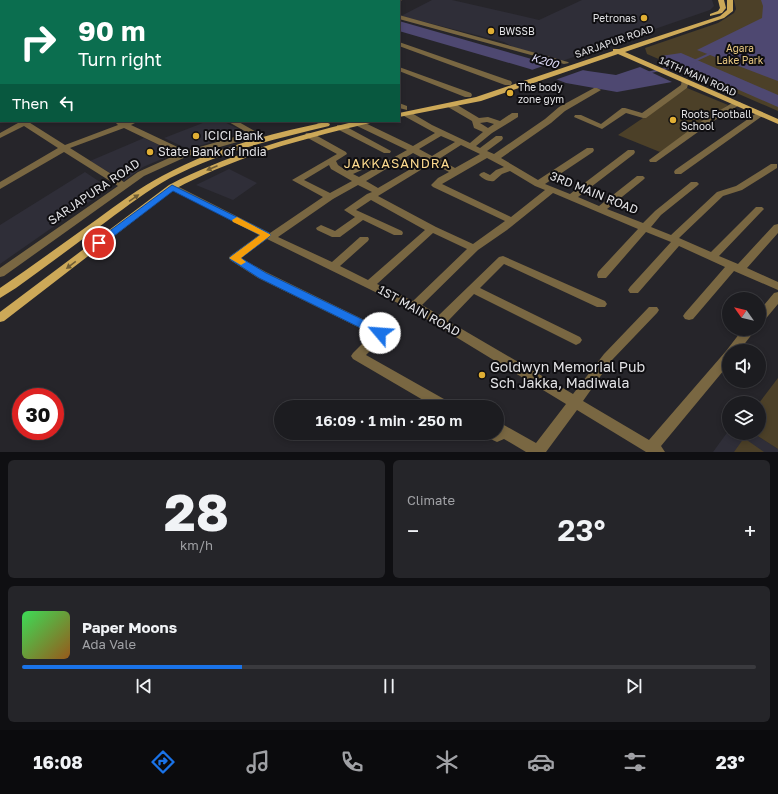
<!DOCTYPE html>
<meta charset="utf-8">
<style>
:root{--surface:#1c1c20;--page:#252529;--text:#f1f3f6;--muted:#a0a1a5;--line:#3a3a3e;--accent:#1a73e8}
body{margin:0;font-family:"Golos Text",sans-serif;background:var(--page);color:var(--text);height:100vh;display:flex;flex-direction:column;font-size:15px;white-space:nowrap}
*{box-sizing:border-box;margin:0}
p{font-size:13px;color:var(--muted)}
.icon{flex:none;width:22px;height:22px;fill:none;stroke:currentColor;stroke-width:2;stroke-linecap:round;stroke-linejoin:round}
.map{position:relative;height:452px;overflow:hidden}
.sheet{display:flex;flex-direction:column;gap:8px;padding:8px;background:#0f0f12;flex:1}
.sheet>*{flex:none}
.top-card{position:absolute;left:0px;top:0px;width:400px;height:122px;box-shadow:0 2px 6px #0003,0 0 0 1px var(--line);background:#0b6e4f;color:#fff;overflow:hidden}
.needle{width:26px;rotate:304deg}
.controls{position:absolute;left:722px;top:292px;display:grid;gap:8px}
.controls a{display:grid;place-items:center;width:44px;height:44px;border-radius:50%;background:var(--surface);box-shadow:0 2px 6px #0003,0 0 0 1px var(--line);font-size:20px}
.speed{position:absolute;left:12px;top:388px;display:flex;gap:8px;font-size:20px;font-weight:700;text-align:center}
.speed>*{display:grid;place-content:center;width:52px;height:52px;border-radius:50%;background:var(--surface);box-shadow:0 2px 6px #0003,0 0 0 1px var(--line);line-height:1}
.speed .limit{border:6px solid #d22;background:#fff;color:#111}
.pin{position:absolute;display:grid;place-items:center;width:34px;height:34px;color:#fff;margin:-17px;border:2px solid #fff;border-radius:50%;box-shadow:0 1px 4px #0007}
.me{position:absolute;width:44px;margin:-22px;rotate:297deg;stroke-linejoin:round;filter:drop-shadow(0 0 3px #0008)}
.turn{display:flex;align-items:center;gap:14px;height:84px;padding:0 12px;font-size:18px}
.turn .icon{width:52px;height:52px;stroke-width:2.5}
.turn b{display:block;font-size:28px;line-height:34px}
.then{display:flex;align-items:center;height:38px;padding:0 12px;background:#0003;gap:8px;font-size:15px}
.big{font-size:30px;font-weight:600;line-height:1.1}
.sheet .card{flex:1;display:flex;flex-direction:column;justify-content:center;gap:6px;min-width:0;padding:0 14px;border-radius:6px;background:var(--page)}
.sheet .dial{align-items:center;gap:0}
.dial b{font-size:52px;line-height:1}
.song{display:flex;align-items:center;gap:12px}
.cover{width:48px;height:48px;border-radius:6px;background:linear-gradient(135deg,hsl(130 70% 55%),hsl(30 70% 35%))}
.played{height:4px;border-radius:2px;background:linear-gradient(90deg,var(--accent) 30%,var(--line) 30%)}
.keys{display:flex;justify-content:space-around;direction:ltr}
.heat{display:flex;justify-content:space-between;align-items:center;font-size:22px;direction:ltr}
.sheet .tiles{flex:1;display:grid;gap:8px;grid-template-columns:1fr 1fr}
.card:last-child{grid-column:span 2}
.trip{position:absolute;left:274px;top:400px;width:230px;height:40px;border-radius:20px;background:var(--surface);box-shadow:0 2px 6px #0003,0 0 0 1px var(--line);font-weight:600;line-height:40px;text-align:center}
.dock{display:flex;height:64px;justify-content:space-around;align-items:center;background:#0b0b0d;color:var(--muted)}
.dock .icon{width:28px;height:28px}
.dock .active{color:var(--accent)}
.dock b{font-size:18px;color:var(--text)}
.map>svg:first-child{display:block}
</style>
<div class="map">
<svg width="778" height="452" viewBox="0 0 778 452">
<rect width="100%" height="100%" fill="#26252a"/>
<!-- built -->
<path fill="#2f2e38" d="M432,0H452L539,20L582,0H712L714,6L710,10L562,61L513,47L504,42L401,16Z
M208,121H222L245,132L188,149L164,138Z
M144,138L176,153L143,167L124,181L90,161Z
M229,169L257,183L233,200L196,185Z
M85,172L109,188L0,264V225Z
M729,430V433H753L778,449V452H713Z"/>
<!-- green -->
<path fill="#4c4028" d="M734,0H778V111L647,54L645,48L718,23L734,13L736,9Z
M687,88L728,105L660,152L618,135Z
M778,378V449L753,433H759V403Z
M744,438L764,452H734Z"/>
<!-- water -->
<path fill="#4e4871" d="M761,0H778V81L697,50L762,18L763,6Z
M399,21L549,64L588,71L616,75L640,67L672,82L617,92L566,83L530,69L399,31Z
M681,53L778,95V107L698,72L692,73L663,61L661,56Z"/>
<!-- pier -->
<path fill="#26252a" d="M554,62L586,69L555,80L529,71Z"/>
<g fill="none" stroke-linecap="round" stroke-linejoin="round">
<!-- stream -->
<path stroke="#4e4871" stroke-width="2" d="M692,62L714,52
M647,73L680,65"/>
<!-- minor -->
<path fill="#796742" fill-rule="evenodd" d="M37,0H43V1H37Z
M61,0H72L60,1Z
M110,0H116L117,1H111Z
M169,0H180L168,1Z
M239,0H250L238,1Z
M308,0H316L307,1Z
M348,0H356L347,1Z
M395,0H402L399,2L394,1Z
M0,5H1V9H0Z
M0,13H1V17H0Z
M399,15L568,62L569,63L564,64L399,19Z
M0,25H1V29H0Z
M399,42L511,81L512,83L511,85H505L399,46Z
M0,46H1V50H0Z
M399,67L471,93L472,95L471,97H465L399,71Z
M0,71H1L0,76Z
M682,79H685L689,81L687,88L646,118H643L626,113L602,129L574,117L575,115H581L601,124L622,108H625L642,113L681,85Z
M594,88H597L601,90L565,111L551,123L501,158L538,180L587,148H593L594,150L593,152L545,184L570,194L628,150H634L635,152L634,154L578,197L599,206L637,176H643L645,178L643,180L607,209L643,223L655,211L691,182H697L699,184L697,186L661,215L651,227L671,235L717,192L736,186L771,164H777V168L742,190L723,196L679,238L711,252L756,207H762L764,209L762,211L719,256L738,264L774,225L778,224V233L747,268L778,282V290L734,271L693,319L689,320L685,319L683,316L685,313L725,267L679,246L638,293H630L628,290L630,287L671,242L646,232L606,278H598L597,275L598,272L638,229L553,193L507,230L478,250L422,305L439,315L499,257L503,256L605,301L607,304L605,307H597L504,264L480,288L580,337L582,340L580,343L576,345L474,294L448,321L573,394L604,354L649,307H657L659,310L657,313L612,360L583,401L649,440L726,351L743,329H756L739,351H729V364L661,446L665,452H646L577,410L546,452H526L504,439L497,442L486,437L484,433H497V428L504,425L536,443L566,404L410,309L267,239L241,258L266,272L385,330L387,333L385,336L366,355L451,403L453,407H435L353,359L351,356L353,353L372,334L258,278L230,260L229,258L230,256L259,235L167,187L172,184L175,185L270,233L323,197L292,180L337,154L306,137L305,135L306,133H312L346,152L347,154L336,161L338,165L347,171L369,160H375L376,162L375,164L353,174L359,177L407,150L355,125V121H361L413,146L435,133L404,116V112H410L432,125L470,143L483,132L474,128L472,121L448,107V103H454L479,118L488,117L500,121L512,113H518V117L492,133L476,146L480,148L496,136H502L503,138L502,140L487,151L494,154L545,119L559,107ZM487,122L494,124L488,128L480,123ZM441,136L455,142L432,156L419,149ZM461,145L480,154L455,168L439,159ZM413,153L426,160L378,188L366,181ZM487,158L504,167L496,170L490,175L484,172L481,173L479,175C483,179 489,182 494,181L502,174L510,171L535,186L545,190L511,217L442,184ZM432,163L449,172L438,178L431,185L433,187L505,221L473,244L436,227L378,196ZM329,165L331,169L352,181L330,193L304,180ZM358,185L372,192L367,194L344,210L355,217L335,231L321,225L316,228L317,230L332,237H340L363,220L394,235H402L403,233L402,231L356,210L371,200L425,230L368,280L340,266L368,241L369,239L368,237H360L332,262L278,237L333,199ZM433,233L467,249L413,301L377,284Z
M0,93H1V97H0Z
M734,102H740L741,104L712,122L656,162H650L649,160L706,118Z
M399,103L407,106V110L399,108Z
M0,105H1V109H0Z
M758,112H761L765,114L681,174H675L674,172L675,170Z
M17,121H27L65,145L118,125L116,123L118,121H139L131,125L186,151L248,133L227,121H237L262,135L261,137H255L188,156L144,176L4,276L0,277V268L118,186L64,152L0,189V182L58,148L24,126L0,138V133L18,123ZM124,128L178,154L138,172L124,182L70,148Z
M312,121H323L327,124L323,126Z
M337,125H343L391,151L390,153H384L337,129Z
M778,292V304L763,322L759,323V311L774,293Z"/>
<!-- major -->
<path fill="#cda958" fill-rule="evenodd" d="M718,0H724L726,8L722,13L710,16V14L718,11L720,8Z
M727,0H733V11L724,18L625,52L778,119V124L618,54L481,101L399,117V113L476,97L613,51V49H619L720,16L727,10Z
M357,121H371L370,123C302,139 237,156 175,189L4,321L0,322V312L169,185C229,154 292,137 357,121Z
M326,122L330,124L329,126C274,139 220,152 170,178C148,190 127,206 107,221C77,243 47,266 16,288L0,298V288C32,266 64,243 96,220C118,204 139,188 162,176C213,148 270,134 326,122Z"/>
</g>
<!-- one-way arrows -->
<defs><path id="oneway-solid" d="M-6-.8H1V-3.2L6.5 0L1 3.2V.8H-6Z"/></defs>
<g fill="#6e5c34">
<use href="#oneway-solid" transform="translate(212 168) rotate(157)"/>
<use href="#oneway-solid" transform="translate(134 198) rotate(-34)"/>
<use href="#oneway-solid" transform="translate(71 265) rotate(143)"/>
</g>
<!-- route -->
<path fill="#1a73e8" stroke="#114b97" d="M172,185L269,233L271,235L269,237L241,258L266,273L384,330L386,333L384,336H377L259,278L231,260L229,258L231,256L260,235L173,191L102,245H96L94,243L96,241Z"/>
<!-- slow -->
<path fill="#f59e0b" d="M237,217L271,235L241,258L246,262L241,265L229,258L260,235L233,222L232,220Z"/>
<!-- markers -->
<g fill="#e1af34" stroke="#0f0e11" stroke-width="1.5">
<circle cx="644" cy="18" r="4"/>
<circle cx="491" cy="31" r="4"/>
<circle cx="510" cy="93" r="4"/>
<circle cx="673" cy="120" r="4"/>
<circle cx="196" cy="136" r="4"/>
<circle cx="150" cy="152" r="4"/>
<circle cx="482" cy="375" r="4"/>
</g>
<g text-anchor="middle" stroke-width="4" stroke-linejoin="round" paint-order="stroke">
<!-- far-poi labels -->
<g font-size="10" fill="#e2e2e5" stroke="#0f0e11" text-anchor="start">
<text x="636" y="22" text-anchor="end">Petronas</text>
<text x="499" y="35">BWSSB</text>
<text x="518" y="91">The body<tspan x="518" dy="12">zone gym</tspan></text>
<text x="681" y="118">Roots Football<tspan x="681" dy="12">School</tspan></text>
</g>
<!-- far-street labels -->
<g font-size="10" fill="#e2e2e5" stroke="#0f0e11">
<text transform="translate(614 41) rotate(-19)" y="4">SARJAPUR ROAD</text>
<text transform="translate(698 76) rotate(24)" y="4">14TH MAIN ROAD</text>
</g>
<!-- far-park labels -->
<g font-size="10" fill="#e8c780" stroke="#0f0e11">
<text x="740" y="52">Agara<tspan x="740" dy="12">Lake Park</tspan></text>
</g>
<!-- far-water labels -->
<g font-size="11" font-style="italic" fill="#e0ddfa" stroke="#0f0e11">
<text transform="translate(545 61) rotate(17)" y="4">K200</text>
</g>
<!-- poi labels -->
<g font-size="12" fill="#e2e2e5" stroke="#0f0e11" text-anchor="start">
<text x="204" y="140">ICICI Bank</text>
<text x="158" y="156">State Bank of India</text>
</g>
<!-- street labels -->
<g font-size="12" fill="#e2e2e5" stroke="#0f0e11">
<text transform="translate(94 192) rotate(-34)" y="4">SARJAPURA ROAD</text>
<text transform="translate(594 193) rotate(22)" y="4">3RD MAIN ROAD</text>
<text transform="translate(419 311) rotate(29)" y="4">1ST MAIN ROAD</text>
</g>
<!-- neighbourhood labels -->
<g font-size="13" letter-spacing="1" fill="#fad88e" stroke="#0f0e11">
<text x="397" y="168">JAKKASANDRA</text>
</g>
<!-- near-poi labels -->
<g font-size="14" fill="#e2e2e5" stroke="#0f0e11" text-anchor="start">
<text x="490" y="372">Goldwyn Memorial Pub<tspan x="490" dy="16">Sch Jakka, Madiwala</tspan></text>
</g>
</g>
</svg>
<div class="controls">
<a><svg class="needle" viewBox="-14 -14 28 28"><path d="M0-13l5 13h-10z" fill="#e53935"/><path d="M0 13l5-13h-10z" fill="#a0a1a5"/></svg></a>
<a><svg class="icon" aria-label="sound" viewBox="0 0 24 24"><path d="M4 9h4l5-4v14l-5-4H4zM17 9q2 3 0 6"/></svg></a>
<a><svg class="icon" aria-label="layers" viewBox="0 0 24 24"><path d="M12 4l9 5-9 5-9-5zM3 14l9 5 9-5"/></svg></a>
</div>
<div class="speed"><div class="limit">30</div></div>
<div class="pin" style="left:99px;top:243px;background:#d93025"><svg class="icon" aria-label="arrive" viewBox="0 0 24 24"><path d="M6 21V4h12l-3 4 3 4H6"/></svg></div>
<svg class="me" style="left:380px;top:333px" viewBox="-20 -20 40 40"><circle r="19" fill="#fff"/><path d="M0-13L10 11 0 6-10 11z" fill="#1a73e8"/></svg>
<div class="trip">16:09 · 1 min · 250 m</div>
<div class="top-card">
<div class="turn"><svg class="icon" aria-label="right" viewBox="0 0 24 24"><path d="M7 20v-9h11M14 6l5 5-5 5"/></svg><div><b>90 m</b>Turn right</div></div>
<div class="then">Then<svg class="icon" aria-label="left" viewBox="0 0 24 24"><path d="M17 20v-9H6M10 6l-5 5 5 5"/></svg></div>
</div>
</div>
<section class="sheet">
<div class="tiles">
<div class="card dial"><b>28</b><p>km/h</p></div>
<div class="card"><p>Climate</p>
<div class="heat"><a>−</a><b class="big">23°</b><a>+</a></div>
</div>
<div class="card">
<div class="song"><i class="cover"></i><div><b>Paper Moons</b><p>Ada Vale</p></div></div>
<div class="played"></div>
<div class="keys"><svg class="icon" aria-label="previous" viewBox="0 0 24 24"><path d="M18 5L8 12l10 7zM5 5v14"/></svg><svg class="icon" aria-label="pause" viewBox="0 0 24 24"><path d="M8 5v14M16 5v14"/></svg><svg class="icon" aria-label="next" viewBox="0 0 24 24"><path d="M6 5l10 7-10 7zM19 5v14"/></svg></div>
</div>
</div>
</section>
<nav class="dock">
<b>16:08</b>
<svg class="icon active" aria-label="directions" viewBox="0 0 24 24"><path d="M12 3l9 9-9 9-9-9zM9 14v-3h6M13 9l2 2-2 2"/></svg>
<svg class="icon" aria-label="music" viewBox="0 0 24 24"><path d="M9 18V5l10-2v13"/><circle cx="6" cy="18" r="3"/><circle cx="16" cy="16" r="3"/></svg>
<svg class="icon" aria-label="phone" viewBox="0 0 24 24"><path d="M5 4h4l2 5-3 2q2 4 5 5l2-3 5 2v4C11 20 4 13 5 4z"/></svg>
<svg class="icon" aria-label="climate" viewBox="0 0 24 24"><path d="M12 3v18M4 7l16 10M4 17L20 7"/></svg>
<svg class="icon" aria-label="car" viewBox="0 0 24 24"><path d="M5 17H2v-5l4-1 3-4h7l3 4 3 1v5h-3M9 17h6M6 11h13"/><circle cx="7" cy="17" r="2"/><circle cx="17" cy="17" r="2"/></svg>
<svg class="icon" aria-label="filters" viewBox="0 0 24 24"><path d="M4 7h16M4 17h16"/><circle cx="9" cy="7" r="2"/><circle cx="15" cy="17" r="2"/></svg>
<b>23°</b>
</nav>
